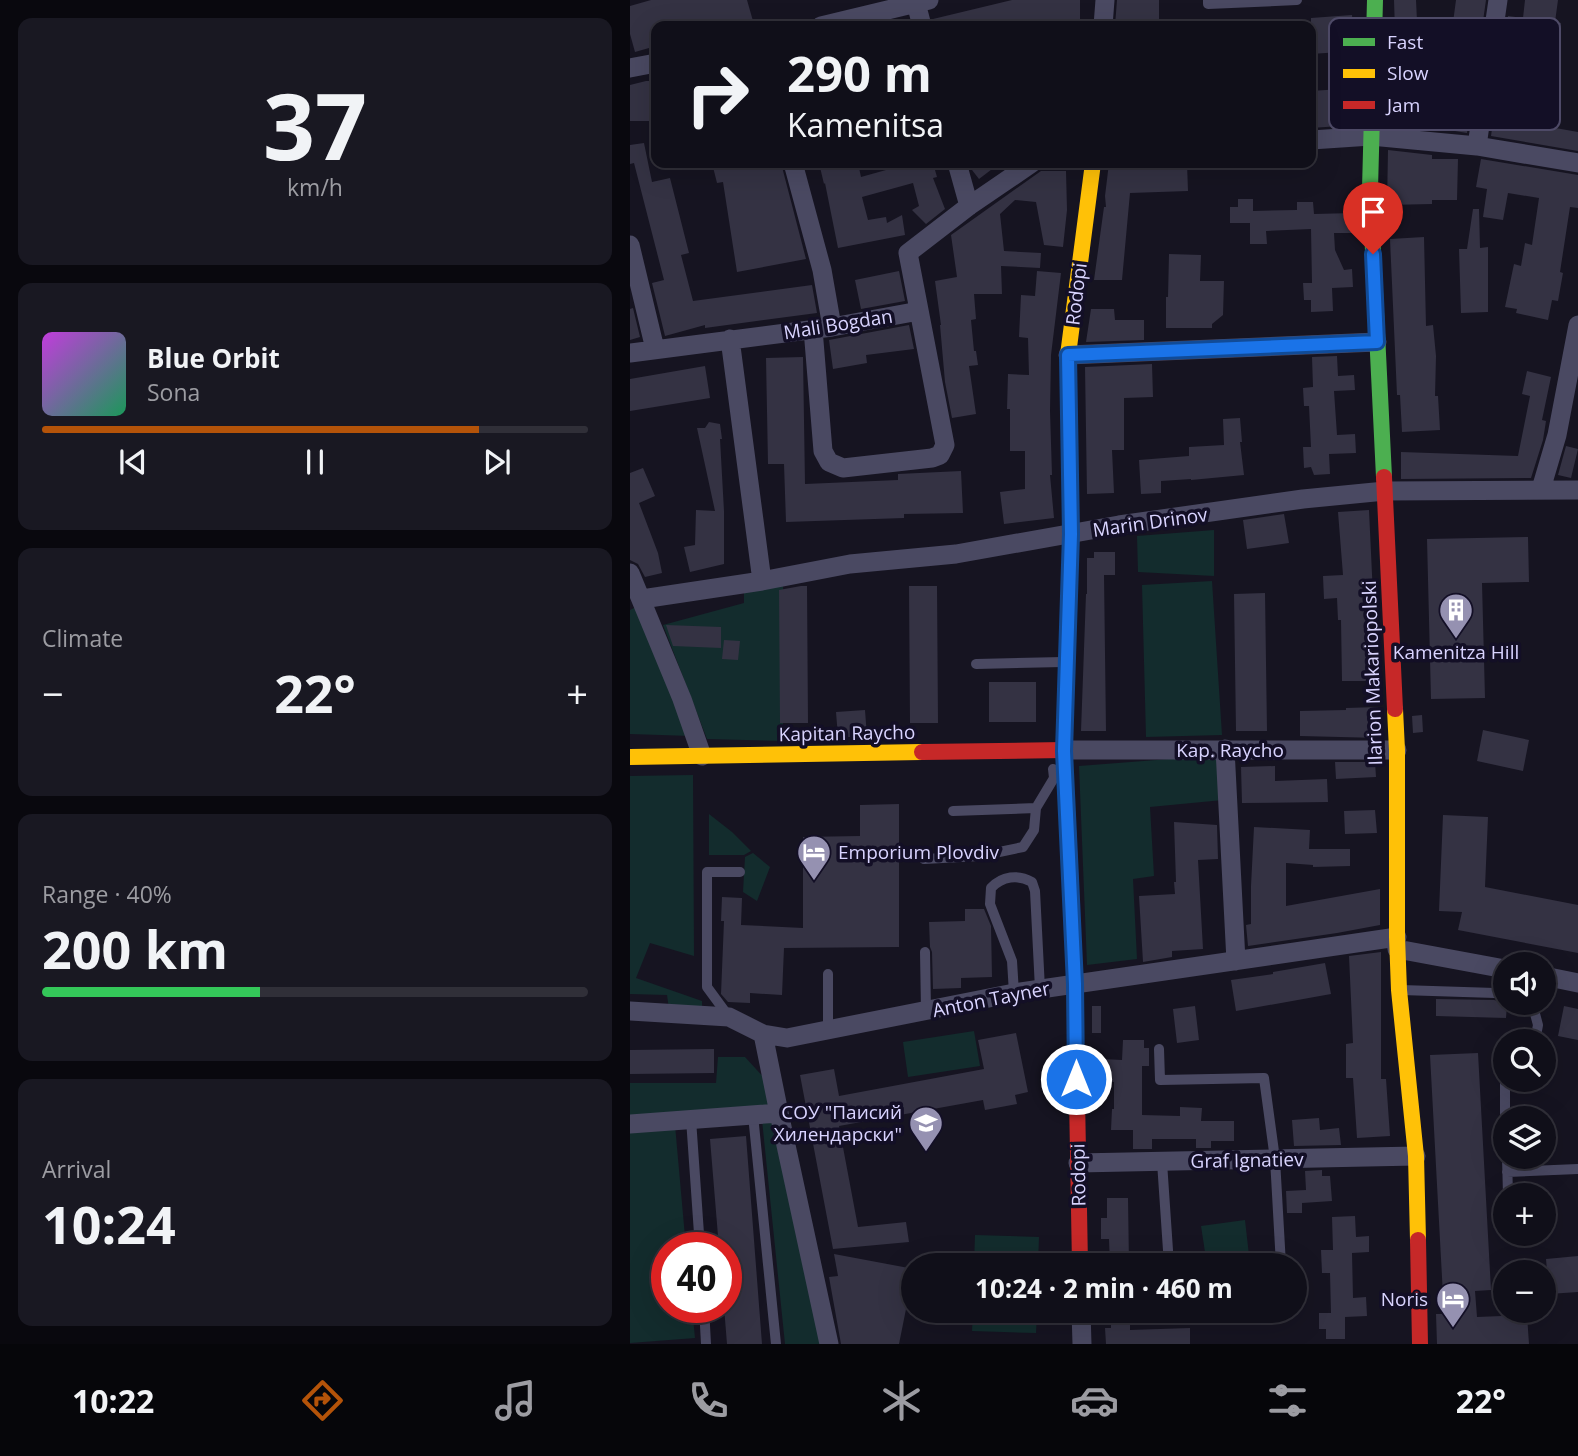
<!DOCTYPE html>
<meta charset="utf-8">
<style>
:root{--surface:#100f19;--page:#191822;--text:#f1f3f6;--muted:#9c9ca2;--line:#302f38;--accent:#b45309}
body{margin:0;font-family:"Open Sans",sans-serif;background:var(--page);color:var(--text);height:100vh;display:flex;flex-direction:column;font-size:26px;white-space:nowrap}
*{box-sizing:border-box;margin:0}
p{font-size:23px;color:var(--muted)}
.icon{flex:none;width:38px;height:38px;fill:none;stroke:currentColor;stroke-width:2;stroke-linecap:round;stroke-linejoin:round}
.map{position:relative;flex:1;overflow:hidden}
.sheet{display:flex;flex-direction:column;gap:18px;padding:18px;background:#09080e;width:630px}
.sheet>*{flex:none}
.top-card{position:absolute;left:21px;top:21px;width:665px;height:147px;border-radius:14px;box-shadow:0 7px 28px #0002,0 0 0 2px var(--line);background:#100f19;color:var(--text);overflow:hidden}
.controls{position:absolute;left:863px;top:952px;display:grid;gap:14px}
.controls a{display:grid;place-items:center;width:63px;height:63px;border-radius:50%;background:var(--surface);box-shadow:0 7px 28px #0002,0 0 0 2px var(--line);font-size:35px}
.speed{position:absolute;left:21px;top:1232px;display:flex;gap:14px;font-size:35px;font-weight:700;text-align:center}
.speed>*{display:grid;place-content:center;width:91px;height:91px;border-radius:50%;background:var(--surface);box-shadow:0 7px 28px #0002,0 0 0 2px var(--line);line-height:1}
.speed .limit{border:10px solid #d22;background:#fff;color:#111}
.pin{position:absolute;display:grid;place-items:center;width:60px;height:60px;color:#fff;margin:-72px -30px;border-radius:50% 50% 50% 0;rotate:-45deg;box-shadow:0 0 7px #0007}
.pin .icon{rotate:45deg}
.me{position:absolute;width:77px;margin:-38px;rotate:0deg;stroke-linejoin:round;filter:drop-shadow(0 0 5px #0008)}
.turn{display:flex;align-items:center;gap:24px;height:147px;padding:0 21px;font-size:32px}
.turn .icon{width:91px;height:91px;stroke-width:2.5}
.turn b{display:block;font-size:49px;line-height:60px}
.big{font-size:52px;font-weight:700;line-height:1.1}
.sheet .tile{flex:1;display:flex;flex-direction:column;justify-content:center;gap:10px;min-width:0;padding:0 24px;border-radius:14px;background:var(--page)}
.sheet .dial{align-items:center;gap:0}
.dial b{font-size:91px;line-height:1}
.song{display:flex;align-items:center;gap:21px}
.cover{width:84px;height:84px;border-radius:10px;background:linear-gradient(135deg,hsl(290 70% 55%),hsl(150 70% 35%))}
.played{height:7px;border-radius:4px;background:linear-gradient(90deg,var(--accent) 80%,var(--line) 80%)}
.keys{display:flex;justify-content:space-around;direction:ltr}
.heat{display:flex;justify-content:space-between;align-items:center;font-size:38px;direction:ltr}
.charge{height:10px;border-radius:5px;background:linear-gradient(90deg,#34c759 40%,var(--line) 0)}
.trip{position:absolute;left:271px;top:1253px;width:406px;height:70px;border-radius:35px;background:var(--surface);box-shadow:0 7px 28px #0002,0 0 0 2px var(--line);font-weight:700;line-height:70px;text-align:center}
.tab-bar{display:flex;height:112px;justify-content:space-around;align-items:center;background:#06060a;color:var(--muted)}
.tab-bar .icon{width:49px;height:49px}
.tab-bar .selected{color:var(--accent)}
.tab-bar b{font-size:32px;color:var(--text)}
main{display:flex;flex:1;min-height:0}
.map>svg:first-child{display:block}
</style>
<main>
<section class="sheet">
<div class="tile dial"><b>37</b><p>km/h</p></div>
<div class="tile">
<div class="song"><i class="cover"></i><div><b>Blue Orbit</b><p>Sona</p></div></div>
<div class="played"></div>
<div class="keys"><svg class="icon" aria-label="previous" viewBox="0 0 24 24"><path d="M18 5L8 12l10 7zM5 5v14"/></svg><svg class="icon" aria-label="pause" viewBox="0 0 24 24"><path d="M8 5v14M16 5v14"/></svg><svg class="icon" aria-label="next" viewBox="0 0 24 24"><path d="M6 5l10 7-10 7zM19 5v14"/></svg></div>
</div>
<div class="tile"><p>Climate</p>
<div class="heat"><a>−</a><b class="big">22°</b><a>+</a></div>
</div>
<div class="tile"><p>Range · 40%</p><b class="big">200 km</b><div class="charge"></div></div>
<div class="tile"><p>Arrival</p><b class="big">10:24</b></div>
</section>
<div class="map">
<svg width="948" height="1344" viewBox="0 0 948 1344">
<rect width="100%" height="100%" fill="#161421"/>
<!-- green -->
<path fill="#132c2d" d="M584,530V576L508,572L507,536Z
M153,579V741L77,739L33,625L114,603V587Z
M582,581L592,735L516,737L512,585Z
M10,605L61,736L0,734V610Z
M591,755L593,800L520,807L524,876L503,879L507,959L457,965L449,766Z
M63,775L64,956L20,943L6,978L72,1001V1011L39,1009L37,995L0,994V776Z
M79,814L102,832L121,851L114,855H79Z
M123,853L140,867L127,901L113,892L115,857Z
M344,1031L350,1066L278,1077L273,1042Z
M88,1057H115L136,1080L140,1106L0,1119V1083H86Z
M141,1119L191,1344H155L132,1120Z
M45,1125L56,1248H37V1307H62L65,1338L0,1343V1129Z
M615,1220L620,1264L577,1265L571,1226Z
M345,1235L409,1237L408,1265H344Z
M343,1311H407L406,1333L342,1331Z"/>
<!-- building -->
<path fill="#343243" d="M21,0H117L123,21L101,26H26V46L5,52L0,34V6Z
M382,0H450V21H429V26H304L303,19Z
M487,0H529V25L485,26Z
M764,0H786L787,21H791L793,126L758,121L761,93H767Z
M826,0H856L837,133L807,128L813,89H815L816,86L820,87L824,61L818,60Z
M895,0H928L925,22L931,23L928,44L918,43L903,124L948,132V151L861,136L878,16L893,18Z
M722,15L725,51L681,54V18Z
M16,81H26V121H0V85Z
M726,88L725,125L681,128V91Z
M14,143L22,182L40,178L59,253L51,255L63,301L182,285L187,313L75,328V325L35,336L22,283L34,280L4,163L0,164V145Z
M758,150L802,155V159H828L827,200H802V204L757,205Z
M851,159L948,175V208L940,207L930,272L933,273L928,301L922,300L918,320L886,313L887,309L875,307L884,264L891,266L895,243L902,245L909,198L878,193L873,220L853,217L857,189L846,187Z
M82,163H151L176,259L107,272L93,182L87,183Z
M189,163H228L231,177L281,163H303L307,177L303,178L315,209L296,224L282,210L289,206L283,183L232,197L238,220L256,217L257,223L272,215L275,235L208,248L195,183L194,184Z
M340,163H370L349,179L342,170Z
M479,163H512V164L557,163L558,191L500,193L492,280H464L474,207H476L475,196Z
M411,171H436L437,210L433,247L414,245L406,202L385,200L370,214L374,251L411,253L410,268L371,266L372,294H344L346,319L341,320L344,351H346L348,365L339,366L346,414L322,418L315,382L310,325H311L305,281L327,277L321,235Z
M608,199H623V211L667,210V202H683L684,214L724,213V233H704L705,250L714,270L722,269L723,287L702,288L703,311L681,312V300H674L673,283H682L681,229L636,231L637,244H620V223H600V207H608Z
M843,209H849L850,248L858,247V312L831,313L829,249H837Z
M794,237L796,326L803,325L806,356L805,396H808L810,430L772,432L770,395H767L760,239Z
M539,254L571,255L570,281H594L593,315L582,324V328H536V297H538Z
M269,271L275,301L231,309L225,280Z
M407,271L431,273L421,355L420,411L422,475H420L424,518L374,524L370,492L395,489V451H380V409H377L378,374L399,375L398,338L389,337L391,295L405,296Z
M3,308L10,337L0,340V309Z
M461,309H484L485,320H514V340L456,342Z
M279,325L284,349L236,355L237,363L203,369L199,340Z
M707,356L708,376L724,375L725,390L704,391L707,435L725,434L726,453L699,454L700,474L684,475L681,467L674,468L673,447H681L679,406H674L673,388L683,387L682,357Z
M173,357L175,484L268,480V474L331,471L333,513L274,514V518L156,522L154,464H138L136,358Z
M522,364L523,397L494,398V450H482L484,493L457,494L455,367Z
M75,366L80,398L0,411V379Z
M897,371L921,377L912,420L916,421L913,440L901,478L771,479V452L888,456L900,396L892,394Z
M610,418L612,442H610L614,475L561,480V479L531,481V493L511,494L509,460L559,456V447L594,445L593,419Z
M79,422L90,424L92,439H90L94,511V564L60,572L54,547L65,545L66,510L85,511L67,428H75Z
M936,446L948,449L941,478L928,475Z
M13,468L25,496L9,503L28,553L32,573L15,577L8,564L0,560V473Z
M739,510L747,681H712L711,620H708L707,598L694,599L693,576L713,575L708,512Z
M654,514L659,543L617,549L613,520Z
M898,537L899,582L852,583L855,698L801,699L797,539Z
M464,552H485V575H474L476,731H451L456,594H457V558H464Z
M171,586H177L178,723H150L149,590Z
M279,586H307L308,723H280Z
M635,593L637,731H606L604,594Z
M36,625L91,627V648L43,646Z
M94,640L110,641L108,660L92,659Z
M359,682H406V722H359Z
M748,707L750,738L670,736V711L716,710V708Z
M235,710L237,737H208L206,712Z
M792,715L793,732L783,733L782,716Z
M853,730L899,740L893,771L847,761Z
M705,762H745L746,777L706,779Z
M645,766V781L697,779L698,802L612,803L611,767Z
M269,804V947L154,948L152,995L120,993V1003L98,1002L91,994L94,921H91L92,897L112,898L111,925L173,928V837L230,836V805Z
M745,810L747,833L715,834L714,811Z
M813,815L858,817L855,887L948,905V953L828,930L832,912L809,911Z
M544,822L587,825L588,859L568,860L573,949L542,951V957L513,962L509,896L545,894L544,882H546Z
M624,827L680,830L679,849H720V866L683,867V865L656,863V906L750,889V925L707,933L618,946L616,925L621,924V886Z
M335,909H354L361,926L362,977L331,978V988L303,989L302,952L300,947L299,922L335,921Z
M751,952V1079H756L760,1136L727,1138L723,1078H716V1044L723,1043L719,956Z
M695,963L701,994L606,1011L601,980L643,974V972Z
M806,999L864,1000L877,1003L876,1018L806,1016Z
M462,1006H471V1033H462Z
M565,1006L569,1040L547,1043L543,1009Z
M934,1006L948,1009V1040L928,1036Z
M386,1033L398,1092L385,1095L387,1104L355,1110L353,1100L209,1126L228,1227L276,1222L279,1242L203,1249L170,1075L204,1069L209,1096L354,1069L348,1040Z
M493,1040H514V1048H519V1066H512V1115L550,1116V1107L572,1108L571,1121H604V1141H581V1148H566V1139H522V1149H503V1130H481L482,1109H484V1082L472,1081V1059L492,1060Z
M84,1049V1073L0,1074V1050Z
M848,1053L861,1290L845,1291L847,1317L897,1315L899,1344H807L806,1314H814L800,1055Z
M689,1118L690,1130L709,1128L711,1145L664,1146L662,1120Z
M116,1136L132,1344H97L94,1307H96V1248H89L80,1139Z
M692,1170V1176H700L702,1201L672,1203V1213H657L656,1191L676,1190L675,1171Z
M477,1198H498L499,1265H480L479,1239H471V1218H477Z
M725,1216L726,1237L739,1236V1252L722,1253L723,1298L736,1297L737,1316L715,1317V1339H696V1329H689V1313H701L700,1273H692L691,1250H703L702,1217Z
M204,1254L284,1269L269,1344H211L199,1277L208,1276Z
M948,1256V1292L919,1294L916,1259Z
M481,1311H500V1330L560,1328V1344H476L475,1328H481Z"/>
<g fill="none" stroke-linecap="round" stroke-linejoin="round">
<!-- lane -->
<path stroke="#4a4962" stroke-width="10" d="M578,0V4L667,0
M346,664L433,662
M323,811L406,808L424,778L423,769
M294,859L350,856L393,847L404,830L406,808
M295,952L296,1011
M771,990L865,993L875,996
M384,993L382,961L360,904L361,888C372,876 388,874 402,882L405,891L410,989
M890,1003L904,1010L908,1025L905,1041
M99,1017L77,987V872H110
M198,1030V974
M529,1049L530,1080L634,1078L645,1159L651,1265
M875,1077V1118
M123,1115L146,1344
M61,1119L70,1248
M877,1157L878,1195
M532,1162L539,1265
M877,1172L948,1169
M74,1307L76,1344
M542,1311V1314L587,1311"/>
<!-- street -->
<path stroke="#4a4962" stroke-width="19" d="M286,3L292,26
M191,26L299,0
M473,26L475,0
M0,68L26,63
M681,140L741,136L847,146L948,163
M847,146L868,0
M163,163L192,270L202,327
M327,163L339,206
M0,245L25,349
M183,329L193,451L199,462L213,468L302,458L310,455L315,445L278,253L339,206L402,163
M100,339L132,581
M0,353L202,327L289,311
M438,355L747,342
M911,489L927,435L948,325
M0,573L52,699L72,756
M12,599L132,581L220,564L326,554L489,525L673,499L755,491L948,490
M595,749L606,961
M434,750H767
M767,949L875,969
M914,976L948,983
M0,1011L99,1017L133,1034L157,1038L384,993L767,937
M133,1034L149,1113L199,1344
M0,1124L149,1113
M448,1163L786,1156
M451,1311L452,1344"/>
<!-- fast -->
<path stroke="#4caf50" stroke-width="16" d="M745,0L740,189L754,477
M439,849L434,750L441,534L440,473"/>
<!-- slow -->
<path stroke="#ffc107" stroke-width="16" d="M440,473L438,355L463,163
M765,709L767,750V937L769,990L786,1156L788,1240
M0,757L292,752"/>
<!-- jam -->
<path stroke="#c62828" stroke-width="16" d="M754,477L765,709
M292,752L434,750
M439,849L445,984L450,1265
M788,1240L790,1344"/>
</g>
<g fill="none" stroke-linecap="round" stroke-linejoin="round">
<!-- route casing -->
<g stroke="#114b97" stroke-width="18">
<path id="route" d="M446,1079L445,984L434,751L441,534L438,355L747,342L743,254"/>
</g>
<!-- route -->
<use href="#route" stroke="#1a73e8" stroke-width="12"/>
</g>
<!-- icons -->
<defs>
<g id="building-pin" transform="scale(1.75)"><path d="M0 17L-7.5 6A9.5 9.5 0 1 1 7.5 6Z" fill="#9591b1" stroke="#130f26"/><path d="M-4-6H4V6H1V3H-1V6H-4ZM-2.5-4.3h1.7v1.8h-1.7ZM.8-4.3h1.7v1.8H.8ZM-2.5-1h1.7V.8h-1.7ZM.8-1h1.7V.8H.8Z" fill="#fff"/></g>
<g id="hotel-pin" transform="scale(1.75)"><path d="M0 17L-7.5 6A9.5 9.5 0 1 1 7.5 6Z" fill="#9591b1" stroke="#130f26"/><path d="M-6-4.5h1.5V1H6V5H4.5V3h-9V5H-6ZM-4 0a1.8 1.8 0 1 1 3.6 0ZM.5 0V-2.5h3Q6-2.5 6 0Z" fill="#fff"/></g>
<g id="school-pin" transform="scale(1.75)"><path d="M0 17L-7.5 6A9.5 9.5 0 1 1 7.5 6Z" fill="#9591b1" stroke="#130f26"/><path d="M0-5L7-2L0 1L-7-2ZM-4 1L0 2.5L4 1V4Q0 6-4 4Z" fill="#fff"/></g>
</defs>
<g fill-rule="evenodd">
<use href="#building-pin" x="826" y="610"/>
<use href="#hotel-pin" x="184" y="852"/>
<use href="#school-pin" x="296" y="1123"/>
<use href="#hotel-pin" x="823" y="1299"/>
</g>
<g text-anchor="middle" stroke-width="7" stroke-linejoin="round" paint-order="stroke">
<!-- street labels -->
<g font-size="19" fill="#d9d4ff" stroke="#130f26">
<text transform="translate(446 294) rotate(-83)" y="7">Rodopi</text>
<text transform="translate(208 324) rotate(-9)" y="7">Mali Bogdan</text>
<text transform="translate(520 522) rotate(-8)" y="7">Marin Drinov</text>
<text transform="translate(742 673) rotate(-92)" y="7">Ilarion Makariopolski</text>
<text transform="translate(217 733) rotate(-1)" y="7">Kapitan Raycho</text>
<text x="600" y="757">Kap. Raycho</text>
<text transform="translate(361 999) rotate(-11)" y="7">Anton Tayner</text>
<text transform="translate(617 1160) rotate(-1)" y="7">Graf Ignatiev</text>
<text transform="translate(448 1175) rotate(-91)" y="7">Rodopi</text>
</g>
<!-- poi labels -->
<g font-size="19" fill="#d9d4ff" stroke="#130f26" text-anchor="end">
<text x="826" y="659" text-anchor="middle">Kamenitza Hill</text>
<text x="208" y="859" text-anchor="start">Emporium Plovdiv</text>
<text x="272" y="1119">СОУ "Паисий<tspan x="272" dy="22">Хилендарски"</tspan></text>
<text x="798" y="1306">Noris</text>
</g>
</g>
<!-- legend -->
<rect x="699" y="18" width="231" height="112" rx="10" fill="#130f26" stroke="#4e4a67" stroke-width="2"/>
<rect x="713" y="38" width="32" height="8" fill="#4caf50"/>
<rect x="713" y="69" width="32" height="9" fill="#ffc107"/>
<rect x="713" y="101" width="32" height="8" fill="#c62828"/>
<g font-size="19" fill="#d9d4ff">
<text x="757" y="49">Fast</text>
<text x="757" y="80">Slow</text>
<text x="757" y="112">Jam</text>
</g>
</svg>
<div class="controls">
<a><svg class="icon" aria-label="sound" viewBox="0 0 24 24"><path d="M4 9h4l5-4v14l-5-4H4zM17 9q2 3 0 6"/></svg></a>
<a><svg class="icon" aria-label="search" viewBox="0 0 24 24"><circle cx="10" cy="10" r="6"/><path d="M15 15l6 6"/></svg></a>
<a><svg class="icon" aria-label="layers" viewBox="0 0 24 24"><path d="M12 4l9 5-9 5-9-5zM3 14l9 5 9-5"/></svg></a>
<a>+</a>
<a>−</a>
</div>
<div class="speed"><div class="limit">40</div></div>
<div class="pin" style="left:743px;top:254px;background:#d93025"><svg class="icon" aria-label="arrive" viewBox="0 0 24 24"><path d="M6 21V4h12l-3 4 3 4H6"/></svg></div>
<svg class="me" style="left:446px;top:1079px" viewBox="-20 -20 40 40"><circle r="17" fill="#1a73e8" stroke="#fff" stroke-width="3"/><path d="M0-11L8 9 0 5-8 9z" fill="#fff"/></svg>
<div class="trip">10:24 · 2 min · 460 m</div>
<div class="top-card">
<div class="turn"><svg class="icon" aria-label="right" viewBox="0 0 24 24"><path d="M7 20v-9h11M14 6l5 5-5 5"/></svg><div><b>290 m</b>Kamenitsa</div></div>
</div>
</div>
</main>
<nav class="tab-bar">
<b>10:22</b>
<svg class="icon selected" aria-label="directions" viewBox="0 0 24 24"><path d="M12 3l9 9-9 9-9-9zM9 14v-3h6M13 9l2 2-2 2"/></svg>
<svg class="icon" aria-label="music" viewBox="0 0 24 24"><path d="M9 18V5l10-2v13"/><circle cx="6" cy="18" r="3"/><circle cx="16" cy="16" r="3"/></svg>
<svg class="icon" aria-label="phone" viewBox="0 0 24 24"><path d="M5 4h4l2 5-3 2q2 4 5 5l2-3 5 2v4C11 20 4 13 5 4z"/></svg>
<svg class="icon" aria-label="climate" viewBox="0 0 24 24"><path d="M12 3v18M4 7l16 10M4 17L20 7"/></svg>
<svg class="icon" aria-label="car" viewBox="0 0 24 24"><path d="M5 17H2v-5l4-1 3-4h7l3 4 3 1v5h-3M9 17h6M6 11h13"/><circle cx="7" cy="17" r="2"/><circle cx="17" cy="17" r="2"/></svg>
<svg class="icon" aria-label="filters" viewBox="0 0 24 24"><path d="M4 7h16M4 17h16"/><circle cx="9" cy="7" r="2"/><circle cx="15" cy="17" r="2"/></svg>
<b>22°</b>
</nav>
